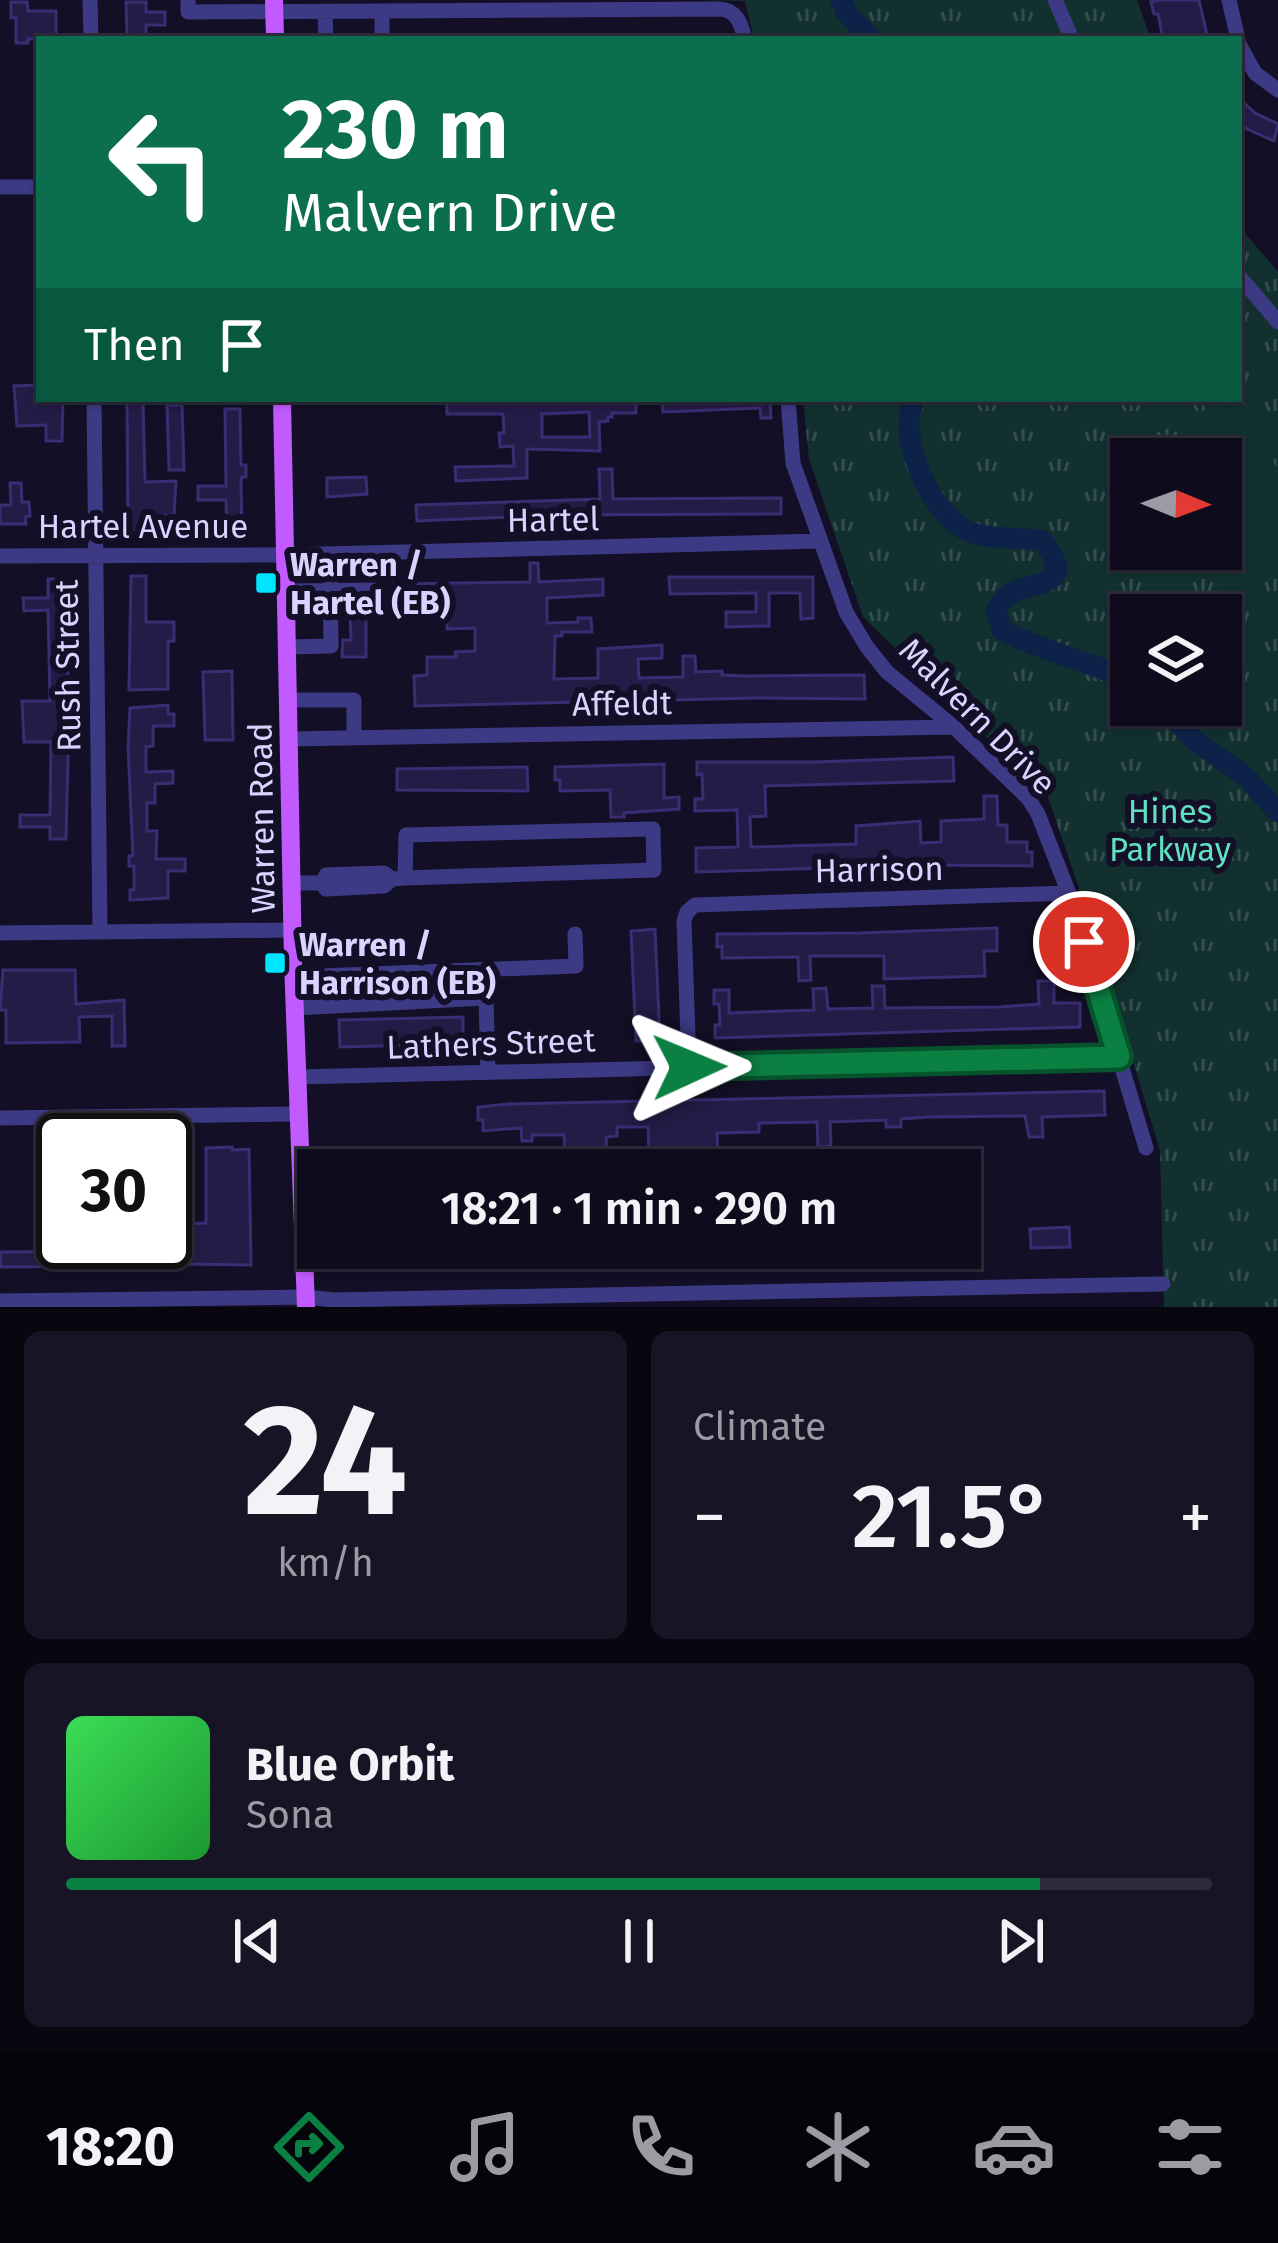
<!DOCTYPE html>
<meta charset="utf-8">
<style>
:root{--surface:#0e0b1c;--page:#171425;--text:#f1f3f6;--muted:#9b9ba3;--line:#2e2b3b;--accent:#0b8043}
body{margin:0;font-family:"Fira Sans",sans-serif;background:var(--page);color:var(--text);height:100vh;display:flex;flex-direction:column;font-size:45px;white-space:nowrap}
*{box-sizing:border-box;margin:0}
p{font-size:39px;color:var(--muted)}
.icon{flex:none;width:66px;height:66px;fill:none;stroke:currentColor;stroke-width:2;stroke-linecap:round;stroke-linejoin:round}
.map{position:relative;height:1307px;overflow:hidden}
.drawer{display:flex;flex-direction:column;gap:24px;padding:24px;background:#08060f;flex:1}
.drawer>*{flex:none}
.guide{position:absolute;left:36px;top:36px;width:1206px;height:366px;border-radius:0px;box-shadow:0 3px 9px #0004,0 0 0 3px var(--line);background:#0b6e4f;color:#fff;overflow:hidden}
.needle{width:78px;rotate:91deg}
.controls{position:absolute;left:1110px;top:438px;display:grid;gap:24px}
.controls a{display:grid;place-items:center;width:132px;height:132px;border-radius:0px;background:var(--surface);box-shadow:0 3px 9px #0004,0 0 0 3px var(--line);font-size:60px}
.speed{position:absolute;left:36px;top:1113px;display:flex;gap:24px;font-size:60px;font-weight:700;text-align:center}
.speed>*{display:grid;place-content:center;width:156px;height:156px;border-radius:50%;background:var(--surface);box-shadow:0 3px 9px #0004,0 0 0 3px var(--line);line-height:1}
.speed .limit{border:6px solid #111;border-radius:18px;background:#fff;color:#111}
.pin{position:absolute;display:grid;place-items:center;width:102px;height:102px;color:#fff;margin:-51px;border:6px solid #fff;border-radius:50%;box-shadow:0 3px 12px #0007}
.me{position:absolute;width:132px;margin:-66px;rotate:89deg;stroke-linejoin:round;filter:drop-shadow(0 0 9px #0008)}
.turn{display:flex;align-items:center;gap:42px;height:252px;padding:0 48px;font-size:54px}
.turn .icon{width:156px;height:156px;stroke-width:2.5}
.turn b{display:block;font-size:84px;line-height:102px}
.then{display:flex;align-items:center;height:114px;padding:0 48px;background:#0003;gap:24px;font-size:45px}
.big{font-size:90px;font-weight:600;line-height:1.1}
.drawer .card{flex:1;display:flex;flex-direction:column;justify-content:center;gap:18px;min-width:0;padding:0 42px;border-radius:18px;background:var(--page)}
.drawer .dial{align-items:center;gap:0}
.dial b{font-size:156px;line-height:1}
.song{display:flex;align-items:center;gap:36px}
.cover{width:144px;height:144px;border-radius:18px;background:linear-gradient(135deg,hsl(130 70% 55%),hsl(130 70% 35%))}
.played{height:12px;border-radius:6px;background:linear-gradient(90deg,var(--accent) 85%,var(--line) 85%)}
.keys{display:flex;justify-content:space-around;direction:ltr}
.heat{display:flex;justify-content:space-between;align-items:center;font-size:66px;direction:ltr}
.drawer .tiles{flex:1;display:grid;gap:24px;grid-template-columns:1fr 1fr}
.card:last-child{grid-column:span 2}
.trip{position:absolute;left:297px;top:1149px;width:684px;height:120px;border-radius:0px;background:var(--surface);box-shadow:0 3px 9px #0004,0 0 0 3px var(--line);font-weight:600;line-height:120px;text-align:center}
.menu{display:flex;height:192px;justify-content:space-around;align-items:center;background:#06040b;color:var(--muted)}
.menu .icon{width:84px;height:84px}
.menu .selected{color:var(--accent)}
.menu b{font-size:54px;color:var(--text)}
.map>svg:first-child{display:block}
</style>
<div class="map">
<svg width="1278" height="1307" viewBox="0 0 1278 1307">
<defs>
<pattern id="park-tufts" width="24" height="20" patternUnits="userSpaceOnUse" patternTransform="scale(3)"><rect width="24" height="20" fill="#12302f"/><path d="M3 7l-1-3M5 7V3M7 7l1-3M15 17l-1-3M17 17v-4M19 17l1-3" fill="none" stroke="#344d4e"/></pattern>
</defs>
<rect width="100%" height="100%" fill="#130f26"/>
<!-- park -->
<path fill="url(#park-tufts)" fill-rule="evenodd" d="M703,0H1137L1151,39H754L745,1Z
M1239,226L1278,272V1307H1164L1160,1150L1089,918L1048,797L863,617L809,459L803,399H1239ZM1131,459H1221V549H1131ZM1131,615H1221V705H1131Z"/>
<!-- pitch -->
<path fill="#12302f" d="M1209,399H1222L1278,469V559L1237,595L1213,556L1212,549H1221V459H1199L1197,445Z"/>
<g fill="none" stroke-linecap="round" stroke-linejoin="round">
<!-- river -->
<path stroke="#0c2248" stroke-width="21" d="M841,0L847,13L872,39
M916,399C894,429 929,507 959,526C982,542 1017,536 1043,541C1081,591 1029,579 1007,596C1003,599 998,608 996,612L1003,631C1044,652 1089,661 1131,681
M1162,705L1194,740L1245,776L1278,812"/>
</g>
<!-- building -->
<path fill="#241b47" stroke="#3b2d73" stroke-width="3" fill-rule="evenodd" d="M1160,0H1199L1208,39H1186L1185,36L1163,39L1158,14H1154L1151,2Z
M11,2H27L28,11H56V39H28V43H16V17L11,18Z
M126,2H146V12H165V25H146V39H127Z
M1239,99L1255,113L1278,124L1274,141L1247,129L1239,121Z
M39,385V399H63L62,441H46V425L17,426L14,386Z
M127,399H143L145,482L176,481L174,515L145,516V535H128Z
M447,399H636V413H612V417H608V421L599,422L600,451L527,449V478L456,481L455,467L514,466L513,446L500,447L499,433H504L503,414H447ZM589,412L590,437H542V414Z
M662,399H770L771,418H761L760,408L663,412Z
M167,405H182L184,470H169Z
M225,409H240L241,465H246V477H242L241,482L242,532H227L226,500H198V486H226Z
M599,469H612L613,499L781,498V514L553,515L417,521L416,505L600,499Z
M366,477L367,494L327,497V478Z
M10,483H21L22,502H29L30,516L25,517L26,524H0V505H11Z
M530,563H538L539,582L603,579V595L547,598V623L578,622V618H591L592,632H562V636H555L554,679L598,678V649L662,645V658L638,659L639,678L683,677V656H695L696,672L722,671V675L745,676L864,675L865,699L756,698L415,706L414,676L427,675V657H456L455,652L475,651V628L447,629V599L394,600L393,584L530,582Z
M131,576H146V622H174V641H168V689L129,690Z
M669,577H813V618L801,619L800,593H769V626L726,627V612H756V593L670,594Z
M48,579H66L69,720L66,839H50V827H20V815H50L51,742H24L22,701H50L48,610L24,611L23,598H48Z
M350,614H366V657H342L343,640H351Z
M232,671L233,740H205L203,672Z
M168,705V714H174V726H153V746L146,747V772L173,771V783L155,784V803H147V831H157L156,859H185V871H168V898L130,900V890H134V866H129V856H133L128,747L130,708Z
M953,757L954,781L765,786L766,816L750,817L751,847L856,844V826L920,821L921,843L941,842V821L984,819V796H997L998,825H1007V842H1027V852H1032V866L923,865L696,872V848L738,847L737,810L695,811V799H703L702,774L697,775V762H814Z
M664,764V798L679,797V809L624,813V817H611L610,790L560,791V780H555V767Z
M527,767L528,791L397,790V769Z
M997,928V951H984L985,976L884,979V956H810L811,980L799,981L798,957L722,958V946L717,947V934L859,933Z
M655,929L660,1040L636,1041L631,931Z
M3,970H75L76,1004L124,1000L125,1046H112V1016L79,1017L80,1042L6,1043V1010H0Z
M1038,981H1054V1003H1080V1027L715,1038V1025H720L719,1004H714V990H729V1013L814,1010L813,989L826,988L828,1009L873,1008L872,986H884L885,1008L1000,1007L1039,1004Z
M463,1017V1044L340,1047L339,1020Z
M1104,1091L1105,1115L1042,1117L1043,1137H1029L1025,1116L930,1117L901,1119V1127H886V1120L830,1122L831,1146L818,1147L817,1122L759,1123V1132L717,1133L718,1154L690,1157H677V1149L649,1150L648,1127H617V1136L606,1137L607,1156L594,1157V1154L565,1155L564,1135H532V1141H522L521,1128L483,1131V1120H478V1107L509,1104Z
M232,1147V1150L249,1149L251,1265L180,1264L181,1224L206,1223V1148Z
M1069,1227L1070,1247L1031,1248L1030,1229Z
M477,1248H515V1265L456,1267V1250Z
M544,1248H693V1258H674V1263L544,1266Z
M125,1251V1266L1,1267L0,1252Z"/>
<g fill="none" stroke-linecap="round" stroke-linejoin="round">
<!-- minor -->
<path stroke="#3d3a85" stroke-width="15" d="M90,0L91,39
M188,0V12L720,9C737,10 741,24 745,39
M1055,0L1072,39
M1229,0L1238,39
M382,12V39
M325,13L326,39
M1239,44L1255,73L1278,90
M0,187H39
M1239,276L1278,322
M94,399L100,932
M788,399L793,463L846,612L867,647L887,672L954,727L1028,798L1038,814L1073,904L1146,1148
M0,556L286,555L821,541
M286,591L373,590
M288,647L331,646L330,554
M289,700H354V738
M290,739L953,727
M291,883H322L326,889L384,886L392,879L405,878L654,870L653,829L406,835L405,878
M322,883L326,875L384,873L392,879
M0,933L292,930
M294,977L576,966L575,934
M295,1008L486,998L488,1072
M689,1067L684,921L687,912L695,905L1068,893
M298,1077L1119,1057
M0,1118L299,1114
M0,1301L306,1297L334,1300L1163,1284"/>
<!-- major -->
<path stroke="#c25bff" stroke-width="18" d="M274,0L275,39
M282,399L293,962L306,1307"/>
</g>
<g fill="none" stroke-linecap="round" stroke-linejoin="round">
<!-- route casing -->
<g stroke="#07532c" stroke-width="30">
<path id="route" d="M689,1067L1119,1057L1084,942"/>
</g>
<!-- route -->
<use href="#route" stroke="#0b8043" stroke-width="21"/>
</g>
<!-- markers -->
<g fill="#00e5ff" stroke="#130f26" stroke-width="4.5">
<rect x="254" y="571" width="24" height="24" rx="6"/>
<rect x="263" y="951" width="24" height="24" rx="6"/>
</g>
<g text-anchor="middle" stroke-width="12" stroke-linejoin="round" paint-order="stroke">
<!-- street labels -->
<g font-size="33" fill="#d9d4ff" stroke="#130f26">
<text transform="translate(553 519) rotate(-1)" y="12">Hartel</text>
<text x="143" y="538">Hartel Avenue</text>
<text transform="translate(67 666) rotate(-91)" y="12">Rush Street</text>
<text transform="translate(622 703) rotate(-1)" y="12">Affeldt</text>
<text transform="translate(978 716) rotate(45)" y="12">Malvern Drive</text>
<text transform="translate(261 818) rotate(-91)" y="12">Warren Road</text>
<text transform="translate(879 869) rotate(-1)" y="12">Harrison</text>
<text transform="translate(491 1043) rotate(-2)" y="12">Lathers Street</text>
</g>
<!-- poi labels -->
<g font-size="33" font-weight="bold" fill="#d9d4ff" stroke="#130f26" text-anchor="start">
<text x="290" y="576">Warren /<tspan x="290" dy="38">Hartel (EB)</tspan></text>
<text x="299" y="956">Warren /<tspan x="299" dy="38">Harrison (EB)</tspan></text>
</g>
<!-- park labels -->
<g font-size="33" fill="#5fe0c0" stroke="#130f26">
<text x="1170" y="823">Hines<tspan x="1170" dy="38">Parkway</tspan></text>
</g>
</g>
</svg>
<div class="controls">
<a><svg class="needle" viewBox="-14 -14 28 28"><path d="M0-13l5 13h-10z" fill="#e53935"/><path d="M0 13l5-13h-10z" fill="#9b9ba3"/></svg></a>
<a><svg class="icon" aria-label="layers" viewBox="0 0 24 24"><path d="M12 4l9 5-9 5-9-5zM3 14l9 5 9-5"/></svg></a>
</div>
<div class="speed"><div class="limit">30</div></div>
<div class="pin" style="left:1084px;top:942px;background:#d93025"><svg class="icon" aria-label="arrive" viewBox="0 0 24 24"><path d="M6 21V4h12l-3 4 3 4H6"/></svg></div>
<svg class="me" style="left:689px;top:1067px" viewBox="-20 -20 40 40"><path d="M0-17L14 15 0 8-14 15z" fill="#0b8043" stroke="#fff" stroke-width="4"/></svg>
<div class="trip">18:21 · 1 min · 290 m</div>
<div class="guide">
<div class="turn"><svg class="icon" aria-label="left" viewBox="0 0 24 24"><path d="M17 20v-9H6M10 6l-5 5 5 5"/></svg><div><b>230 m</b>Malvern Drive</div></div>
<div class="then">Then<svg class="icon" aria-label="arrive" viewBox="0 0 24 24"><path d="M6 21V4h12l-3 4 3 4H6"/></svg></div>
</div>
</div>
<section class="drawer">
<div class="tiles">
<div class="card dial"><b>24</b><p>km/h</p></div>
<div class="card"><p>Climate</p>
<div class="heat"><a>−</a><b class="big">21.5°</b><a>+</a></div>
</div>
<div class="card">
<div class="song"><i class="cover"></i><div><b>Blue Orbit</b><p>Sona</p></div></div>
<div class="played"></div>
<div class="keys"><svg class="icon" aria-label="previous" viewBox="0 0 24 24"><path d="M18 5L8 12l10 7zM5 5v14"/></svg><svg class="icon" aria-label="pause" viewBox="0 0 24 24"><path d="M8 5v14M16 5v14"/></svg><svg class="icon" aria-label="next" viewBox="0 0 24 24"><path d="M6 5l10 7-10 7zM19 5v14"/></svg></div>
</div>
</div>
</section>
<nav class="menu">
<b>18:20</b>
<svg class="icon selected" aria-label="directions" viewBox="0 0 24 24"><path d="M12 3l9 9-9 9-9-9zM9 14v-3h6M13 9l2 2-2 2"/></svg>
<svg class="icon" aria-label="music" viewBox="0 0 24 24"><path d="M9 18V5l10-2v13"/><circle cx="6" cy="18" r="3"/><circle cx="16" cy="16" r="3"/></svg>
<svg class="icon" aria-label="phone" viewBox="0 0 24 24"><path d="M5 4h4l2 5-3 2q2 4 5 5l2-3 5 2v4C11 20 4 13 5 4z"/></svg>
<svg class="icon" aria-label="climate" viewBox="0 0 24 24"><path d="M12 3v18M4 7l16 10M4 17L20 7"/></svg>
<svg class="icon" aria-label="car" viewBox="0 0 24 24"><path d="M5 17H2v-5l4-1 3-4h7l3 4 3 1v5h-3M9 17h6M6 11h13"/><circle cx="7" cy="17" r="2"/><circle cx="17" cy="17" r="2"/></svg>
<svg class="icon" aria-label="filters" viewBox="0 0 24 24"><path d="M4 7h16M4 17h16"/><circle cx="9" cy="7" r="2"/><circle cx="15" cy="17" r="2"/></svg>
</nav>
